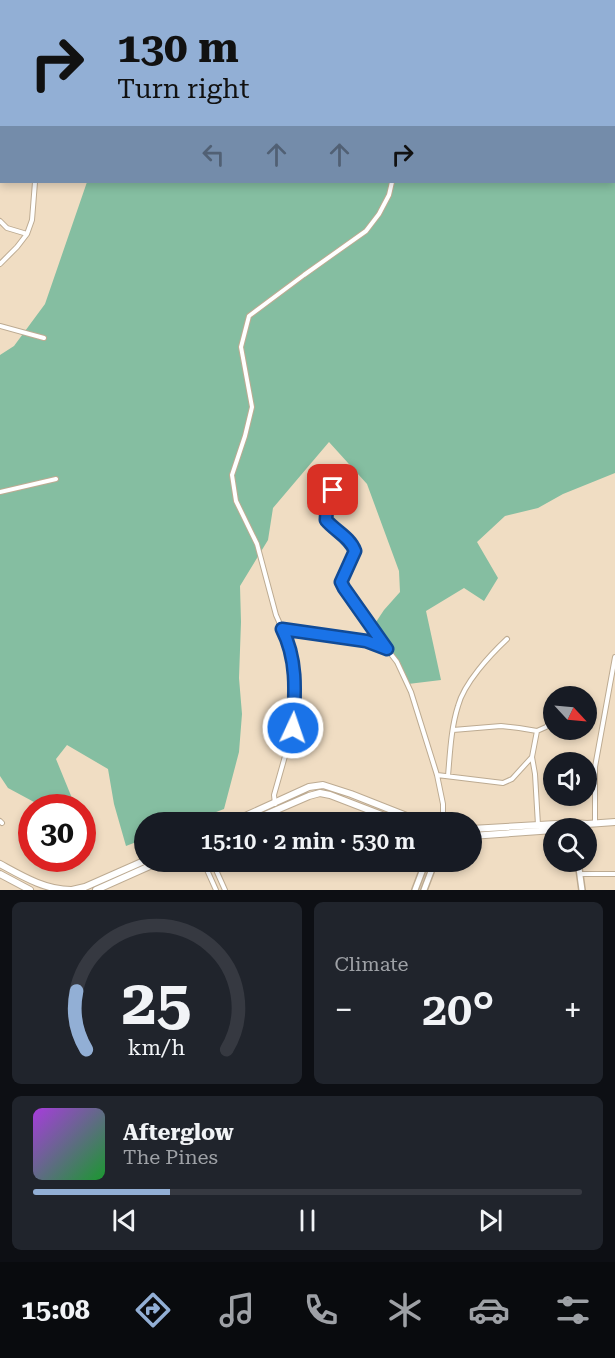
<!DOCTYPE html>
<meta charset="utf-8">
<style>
:root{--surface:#171b24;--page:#20242c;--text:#f1f3f6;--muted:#9ea1a6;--line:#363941;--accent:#92afd5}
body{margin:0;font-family:"Roboto Serif",serif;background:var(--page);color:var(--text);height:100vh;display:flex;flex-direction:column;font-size:22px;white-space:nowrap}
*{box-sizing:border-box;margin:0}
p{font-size:20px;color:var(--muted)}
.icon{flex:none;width:33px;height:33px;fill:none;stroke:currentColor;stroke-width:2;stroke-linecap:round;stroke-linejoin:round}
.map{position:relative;height:890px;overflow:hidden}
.sheet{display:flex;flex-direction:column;gap:12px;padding:12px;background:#0d0f14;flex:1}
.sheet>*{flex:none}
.top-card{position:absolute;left:0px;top:0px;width:615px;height:183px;box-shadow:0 3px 9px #0003;background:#92afd5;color:#111;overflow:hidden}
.needle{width:39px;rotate:116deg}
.fabs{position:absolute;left:543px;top:686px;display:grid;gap:12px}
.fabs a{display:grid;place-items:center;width:54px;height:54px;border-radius:50%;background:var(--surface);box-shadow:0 3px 9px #0003;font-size:30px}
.speed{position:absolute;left:18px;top:794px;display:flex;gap:12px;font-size:30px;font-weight:700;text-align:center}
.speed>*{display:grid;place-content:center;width:78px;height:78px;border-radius:50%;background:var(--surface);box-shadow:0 3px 9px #0003;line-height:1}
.speed .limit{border:9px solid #d22;background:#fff;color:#111}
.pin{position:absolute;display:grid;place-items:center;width:51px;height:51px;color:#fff;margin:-26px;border-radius:12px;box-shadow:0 3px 9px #0006}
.me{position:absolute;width:66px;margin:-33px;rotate:3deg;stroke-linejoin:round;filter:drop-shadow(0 0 4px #0008)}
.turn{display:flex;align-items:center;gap:21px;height:126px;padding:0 18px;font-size:27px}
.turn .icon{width:78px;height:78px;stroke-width:2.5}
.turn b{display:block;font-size:42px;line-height:51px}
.lanes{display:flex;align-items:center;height:57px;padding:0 18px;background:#0003;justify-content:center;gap:30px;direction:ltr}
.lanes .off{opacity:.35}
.big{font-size:45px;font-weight:600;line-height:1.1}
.sheet .widget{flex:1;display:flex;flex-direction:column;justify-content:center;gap:9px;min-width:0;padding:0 21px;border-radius:9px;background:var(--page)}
.sheet .dial{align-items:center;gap:0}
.dial svg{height:156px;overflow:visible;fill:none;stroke:var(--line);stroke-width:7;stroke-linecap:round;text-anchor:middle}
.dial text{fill:var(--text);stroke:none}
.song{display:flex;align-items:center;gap:18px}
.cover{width:72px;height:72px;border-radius:9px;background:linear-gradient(135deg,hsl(280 70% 55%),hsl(130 70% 35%))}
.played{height:6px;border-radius:3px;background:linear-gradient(90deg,var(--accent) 25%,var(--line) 25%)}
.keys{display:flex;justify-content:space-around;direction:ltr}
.heat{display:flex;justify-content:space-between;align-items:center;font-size:33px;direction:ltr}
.sheet .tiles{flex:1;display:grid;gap:12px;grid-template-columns:1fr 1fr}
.widget:last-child{grid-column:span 2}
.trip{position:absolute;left:134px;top:812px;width:348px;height:60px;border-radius:30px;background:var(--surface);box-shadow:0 3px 9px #0003;font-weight:600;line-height:60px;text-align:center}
.tabs{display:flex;height:96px;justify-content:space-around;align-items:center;background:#090b0e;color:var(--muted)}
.tabs .icon{width:42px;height:42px}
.tabs .selected{color:var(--accent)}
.tabs b{font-size:27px;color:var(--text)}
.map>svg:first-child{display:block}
</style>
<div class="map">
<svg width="615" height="890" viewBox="0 0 615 890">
<rect width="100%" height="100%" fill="#f0ddc3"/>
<!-- forest -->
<path fill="#85bea1" d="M170,0H615V473L563,494L538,508L505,516L477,542L498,578L484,601L464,588L426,611L441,680L408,684L372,628L384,610L400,592L399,571L367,484L329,442L273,508L268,540L240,586L241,622L239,678L242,714L239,752L224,809L190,822H144V839L126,846L114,804L108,769L67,745L56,759L74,803L67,807H35L34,802L8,788L0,776V355L14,346L45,304L87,182H614V2H171Z"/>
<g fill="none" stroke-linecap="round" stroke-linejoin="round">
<!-- minor casing -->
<g stroke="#bdab92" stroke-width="6">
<path id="minor" d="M49,0L50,2
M39,2L41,0
M0,5H2
M0,221L7,228L27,234
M0,264L17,247L27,234L32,220L35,182
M0,326L44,338
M333,490L327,504L326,520C333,529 344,534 352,543C363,558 338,573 343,588L386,647
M0,492L56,479
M282,629L366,641L387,649L397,662L411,692L437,775L443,804V822
M453,730L501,726L519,728L537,731L546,727L554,719
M537,731L532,757L535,774L538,825
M437,775L503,783L512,779L532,757
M448,776C450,753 451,728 458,706C464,683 490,655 507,639
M275,804L274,795L293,728L294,700V670L288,642L276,615L257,544L236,501L232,475L245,436L252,407L241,347L249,316L304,275L366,231L379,214L389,195L392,182
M0,821L2,823
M595,823V767L615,657
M203,861L216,890
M212,861L225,890
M580,874H615"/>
</g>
<!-- tertiary casing -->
<g stroke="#bdab92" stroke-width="8">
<path id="tertiary" d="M578,861L582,890
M415,890L426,861
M424,890L435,861"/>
</g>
<!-- secondary casing -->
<g stroke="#bdab92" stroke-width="8">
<path id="secondary" d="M232,822L309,787L323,785L351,794L422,822
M249,822L309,796L320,793L330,795L400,822
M471,829L574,823L587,824L615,822
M471,836L554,830
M0,864C22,876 45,890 71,890
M0,874L30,890
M72,890L85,887L144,861
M96,890L161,861"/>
</g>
<!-- minor -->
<use href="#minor" stroke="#fff" stroke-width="4"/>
<!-- tertiary -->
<use href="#tertiary" stroke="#fff" stroke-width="5"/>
<!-- secondary -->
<use href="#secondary" stroke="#fff" stroke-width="6"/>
</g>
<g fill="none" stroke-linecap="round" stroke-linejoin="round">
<!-- route casing -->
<g stroke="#114b97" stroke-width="15">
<path id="route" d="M293,728C295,694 298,660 282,629L366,641L387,649L344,588L341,582L355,551C350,537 335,531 326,520L327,504L333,490"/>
</g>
<!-- route -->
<use href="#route" stroke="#1a73e8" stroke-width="10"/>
</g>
</svg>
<div class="fabs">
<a><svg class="needle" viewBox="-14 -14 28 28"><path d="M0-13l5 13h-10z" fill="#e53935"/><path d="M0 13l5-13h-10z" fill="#9ea1a6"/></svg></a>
<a><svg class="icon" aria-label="sound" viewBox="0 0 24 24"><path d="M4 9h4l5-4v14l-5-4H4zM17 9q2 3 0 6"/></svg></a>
<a><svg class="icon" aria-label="search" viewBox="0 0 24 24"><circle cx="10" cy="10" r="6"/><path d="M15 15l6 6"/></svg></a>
</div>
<div class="speed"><div class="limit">30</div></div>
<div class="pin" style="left:333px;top:490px;background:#d93025"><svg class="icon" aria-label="arrive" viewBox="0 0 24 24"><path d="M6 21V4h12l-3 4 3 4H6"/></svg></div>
<svg class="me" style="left:293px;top:728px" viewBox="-20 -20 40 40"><circle r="17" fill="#1a73e8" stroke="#fff" stroke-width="3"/><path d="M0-11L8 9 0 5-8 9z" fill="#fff"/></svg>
<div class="trip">15:10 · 2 min · 530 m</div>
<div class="top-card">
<div class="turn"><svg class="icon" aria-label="right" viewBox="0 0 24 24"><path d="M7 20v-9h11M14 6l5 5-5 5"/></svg><div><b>130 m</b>Turn right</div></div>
<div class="lanes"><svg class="icon off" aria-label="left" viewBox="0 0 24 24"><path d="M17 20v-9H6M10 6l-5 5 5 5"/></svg><svg class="icon off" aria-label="ahead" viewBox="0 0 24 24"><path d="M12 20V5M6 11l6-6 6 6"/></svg><svg class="icon off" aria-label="ahead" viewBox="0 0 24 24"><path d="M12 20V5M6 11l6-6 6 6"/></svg><svg class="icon" aria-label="right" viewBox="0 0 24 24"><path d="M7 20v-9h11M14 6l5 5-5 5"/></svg></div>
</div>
</div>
<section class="sheet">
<div class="tiles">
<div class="widget dial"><svg viewBox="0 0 100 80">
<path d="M14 69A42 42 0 1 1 86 69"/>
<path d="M14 69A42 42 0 0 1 9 39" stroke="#92afd5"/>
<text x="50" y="56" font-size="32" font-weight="700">25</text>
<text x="50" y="72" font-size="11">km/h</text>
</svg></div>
<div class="widget"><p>Climate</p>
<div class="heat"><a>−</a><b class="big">20°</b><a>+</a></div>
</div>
<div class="widget">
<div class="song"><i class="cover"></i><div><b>Afterglow</b><p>The Pines</p></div></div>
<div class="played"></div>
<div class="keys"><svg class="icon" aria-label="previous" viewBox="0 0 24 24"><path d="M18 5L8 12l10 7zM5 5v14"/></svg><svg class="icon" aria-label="pause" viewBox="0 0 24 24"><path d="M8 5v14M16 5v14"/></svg><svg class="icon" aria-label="next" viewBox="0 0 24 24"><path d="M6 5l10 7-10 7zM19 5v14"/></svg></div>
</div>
</div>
</section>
<nav class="tabs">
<b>15:08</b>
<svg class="icon selected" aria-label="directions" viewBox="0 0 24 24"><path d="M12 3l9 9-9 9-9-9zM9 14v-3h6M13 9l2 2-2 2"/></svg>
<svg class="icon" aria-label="music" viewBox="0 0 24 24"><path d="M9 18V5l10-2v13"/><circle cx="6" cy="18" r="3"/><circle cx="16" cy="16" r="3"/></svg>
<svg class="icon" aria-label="phone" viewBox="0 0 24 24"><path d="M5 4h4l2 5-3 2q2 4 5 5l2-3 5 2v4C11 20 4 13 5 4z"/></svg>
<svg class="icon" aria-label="climate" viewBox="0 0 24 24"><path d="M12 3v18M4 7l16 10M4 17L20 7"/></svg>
<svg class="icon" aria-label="car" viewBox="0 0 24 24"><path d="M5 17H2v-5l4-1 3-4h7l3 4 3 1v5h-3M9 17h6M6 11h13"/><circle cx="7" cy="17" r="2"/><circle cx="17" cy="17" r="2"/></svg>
<svg class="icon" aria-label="filters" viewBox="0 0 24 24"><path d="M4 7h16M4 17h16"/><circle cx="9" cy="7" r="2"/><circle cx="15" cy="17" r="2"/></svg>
</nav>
